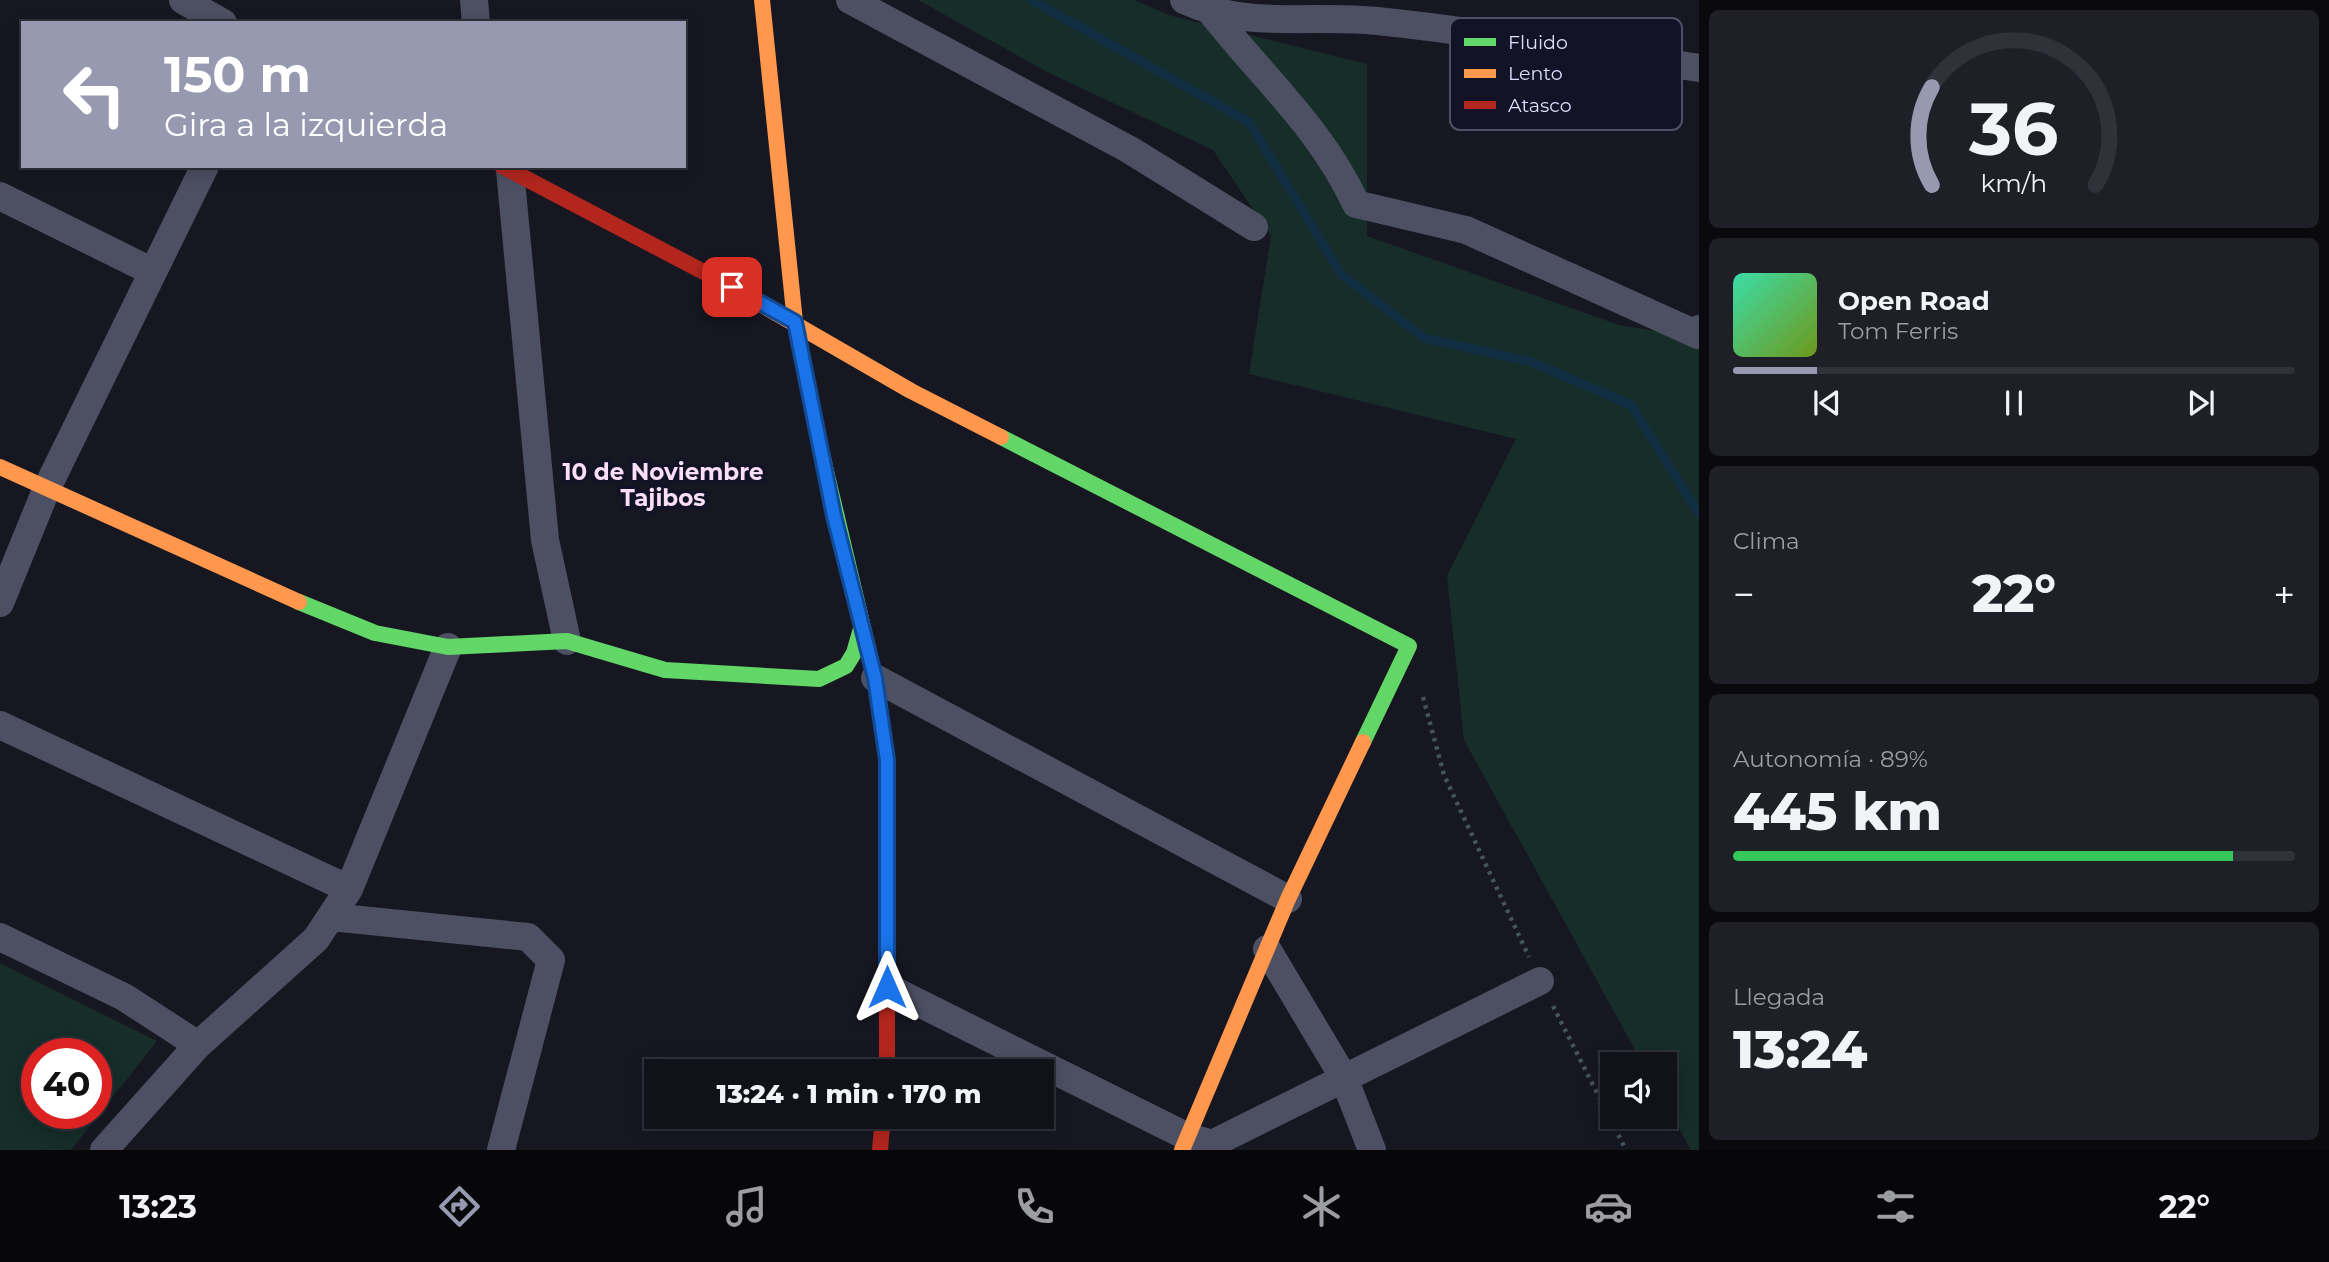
<!DOCTYPE html>
<html lang="es">
<meta charset="utf-8">
<style>
:root{--surface:#11111a;--page:#1e1f27;--text:#f1f3f6;--muted:#9c9da2;--line:#303139;--accent:#9799b0}
body{margin:0;font-family:Montserrat,sans-serif;background:var(--page);color:var(--text);height:100vh;display:flex;flex-direction:column;font-size:26px;white-space:nowrap}
*{box-sizing:border-box;margin:0}
p{font-size:23px;color:var(--muted)}
.icon{flex:none;width:38px;height:38px;fill:none;stroke:currentColor;stroke-width:2;stroke-linecap:round;stroke-linejoin:round}
.map{position:relative;flex:1;overflow:hidden}
.panel{display:flex;flex-direction:column;gap:10px;padding:10px;background:#09090e;width:630px}
.panel>*{flex:none}
.banner{position:absolute;left:21px;top:21px;width:665px;height:147px;border-radius:0px;box-shadow:0 4px 18px #0003,0 0 0 2px var(--line);background:#9799b0;color:#fff;overflow:hidden}
.buttons{position:absolute;left:1600px;top:1052px;display:grid;gap:14px}
.buttons a{display:grid;place-items:center;width:77px;height:77px;border-radius:0px;background:var(--surface);box-shadow:0 4px 18px #0003,0 0 0 2px var(--line);font-size:35px}
.speed{position:absolute;left:21px;top:1038px;display:flex;gap:14px;font-size:35px;font-weight:700;text-align:center}
.speed>*{display:grid;place-content:center;width:91px;height:91px;border-radius:50%;background:var(--surface);box-shadow:0 4px 18px #0003,0 0 0 2px var(--line);line-height:1}
.speed .limit{border:10px solid #d22;background:#fff;color:#111}
.pin{position:absolute;display:grid;place-items:center;width:60px;height:60px;color:#fff;margin:-30px;border-radius:14px;box-shadow:0 4px 10px #0006}
.me{position:absolute;width:77px;margin:-38px;rotate:0deg;stroke-linejoin:round;filter:drop-shadow(0 0 5px #0008)}
.turn{display:flex;align-items:center;gap:24px;height:147px;padding:0 28px;font-size:32px}
.turn .icon{width:91px;height:91px;stroke-width:2.5}
.turn b{display:block;font-size:49px;line-height:60px}
.big{font-size:52px;font-weight:800;line-height:1.1}
.panel .card{flex:1;display:flex;flex-direction:column;justify-content:center;gap:10px;min-width:0;padding:0 24px;border-radius:10px;background:var(--page)}
.panel .dial{align-items:center;gap:0}
.dial svg{height:182px;overflow:visible;fill:none;stroke:var(--line);stroke-width:7;stroke-linecap:round;text-anchor:middle}
.dial text{fill:var(--text);stroke:none}
.song{display:flex;align-items:center;gap:21px}
.cover{width:84px;height:84px;border-radius:10px;background:linear-gradient(135deg,hsl(160 70% 55%),hsl(80 70% 35%))}
.played{height:7px;border-radius:4px;background:linear-gradient(90deg,var(--accent) 15%,var(--line) 15%)}
.keys{display:flex;justify-content:space-around;direction:ltr}
.heat{display:flex;justify-content:space-between;align-items:center;font-size:38px;direction:ltr}
.charge{height:10px;border-radius:5px;background:linear-gradient(90deg,#34c759 89%,var(--line) 0)}
.trip{position:absolute;left:644px;top:1059px;width:410px;height:70px;border-radius:0px;background:var(--surface);box-shadow:0 4px 18px #0003,0 0 0 2px var(--line);font-weight:800;line-height:70px;text-align:center}
.dock{display:flex;height:112px;justify-content:space-around;align-items:center;background:#07070a;color:var(--muted)}
.dock .icon{width:49px;height:49px}
.dock .active{color:var(--accent)}
.dock b{font-size:32px;color:var(--text)}
main{display:flex;flex:1;min-height:0}
.map>svg:first-child{display:block}
</style>
<main>
<div class="map">
<svg width="1699" height="1150" viewBox="0 0 1699 1150">
<rect width="100%" height="100%" fill="#171722"/>
<!-- green -->
<path fill="#162d29" fill-rule="evenodd" d="M918,0H1134L1172,16L1367,64V236L1619,325L1699,338V1150H1691L1664,1101V1064H1643L1464,740L1447,576L1516,439L1249,374L1271,236L1213,150L1047,72Z
M0,963L157,1041L71,1150H0ZM37,1054H96V1113H37Z"/>
<g fill="none" stroke-linecap="round" stroke-linejoin="round">
<!-- stream -->
<path stroke="#122e43" stroke-width="9" d="M1032,0L1249,122L1341,274L1424,338L1532,362L1631,405L1699,514"/>
<!-- path -->
<path stroke="#45535b" stroke-width="4.5" stroke-dasharray="3.5 5" stroke-linecap="butt" d="M1423,697L1444,775L1529,957
M1553,1006L1626,1150"/>
<!-- street -->
<path stroke="#4d5062" stroke-width="28" d="M183,0L223,23
M474,0L476,23
M850,0L1130,150L1254,227
M1184,0C1249,30 1309,14 1377,21C1485,32 1592,52 1699,68
M1212,13C1263,78 1321,128 1356,204L1466,230L1698,335L1699,329
M510,170L545,540L567,641
M0,196L153,272
M0,603L46,490L205,166
M875,678L1288,899
M0,725L349,889
M331,917L528,937L551,960L501,1150
M0,937L124,997L198,1045
M1267,949L1344,1078L1372,1150
M887,987L1188,1137L1212,1144L1540,981
M104,1150L198,1045L316,939L349,889L448,647"/>
<!-- fast -->
<path stroke="#63d668" stroke-width="16" d="M1001,437L1409,646L1363,742
M821,450L875,678L887,760V923
M299,602L375,633L448,647L567,641L665,670L819,679L846,666L854,653L862,625"/>
<!-- slow -->
<path stroke="#ff974d" stroke-width="16" d="M762,0L795,322L821,450
M717,279L911,391L1001,437
M0,467L299,602
M1182,1150L1288,899L1363,742"/>
<!-- jam -->
<path stroke="#b3261e" stroke-width="16" d="M502,166L717,279
M887,923V1071
M880,1150L883,1116"/>
</g>
<g fill="none" stroke-linecap="round" stroke-linejoin="round">
<!-- route casing -->
<g stroke="#114b97" stroke-width="18">
<path id="route" d="M732,287L795,322L834,516L875,678L887,760V987"/>
</g>
<!-- route -->
<use href="#route" stroke="#1a73e8" stroke-width="12"/>
</g>
<g text-anchor="middle" stroke-width="7" stroke-linejoin="round" paint-order="stroke">
<!-- neighbourhood labels -->
<g font-size="23" font-weight="bold" fill="#fcdef7" stroke="#121327">
<text x="663" y="480">10 de Noviembre<tspan x="663" dy="26">Tajibos</tspan></text>
</g>
</g>
<!-- legend -->
<rect x="1450" y="18" width="232" height="112" rx="10" fill="#121327" stroke="#4f5067" stroke-width="2"/>
<rect x="1464" y="38" width="32" height="8" fill="#63d668"/>
<rect x="1464" y="69" width="32" height="9" fill="#ff974d"/>
<rect x="1464" y="101" width="32" height="8" fill="#b3261e"/>
<g font-size="19" fill="#dcdffc">
<text x="1508" y="49">Fluido</text>
<text x="1508" y="80">Lento</text>
<text x="1508" y="112">Atasco</text>
</g>
</svg>
<div class="buttons">
<a><svg class="icon" aria-label="sound" viewBox="0 0 24 24"><path d="M4 9h4l5-4v14l-5-4H4zM17 9q2 3 0 6"/></svg></a>
</div>
<div class="speed"><div class="limit">40</div></div>
<div class="pin" style="left:732px;top:287px;background:#d93025"><svg class="icon" aria-label="arrive" viewBox="0 0 24 24"><path d="M6 21V4h12l-3 4 3 4H6"/></svg></div>
<svg class="me" style="left:887px;top:987px" viewBox="-20 -20 40 40"><path d="M0-17L14 15 0 8-14 15z" fill="#1a73e8" stroke="#fff" stroke-width="4"/></svg>
<div class="trip">13:24 · 1 min · 170 m</div>
<div class="banner">
<div class="turn"><svg class="icon" aria-label="left" viewBox="0 0 24 24"><path d="M17 20v-9H6M10 6l-5 5 5 5"/></svg><div><b>150 m</b>Gira a la izquierda</div></div>
</div>
</div>
<section class="panel">
<div class="card dial"><svg viewBox="0 0 100 80">
<path d="M14 69A42 42 0 1 1 86 69"/>
<path d="M14 69A42 42 0 0 1 14 26" stroke="#9799b0"/>
<text x="50" y="56" font-size="32" font-weight="700">36</text>
<text x="50" y="72" font-size="11">km/h</text>
</svg></div>
<div class="card">
<div class="song"><i class="cover"></i><div><b>Open Road</b><p>Tom Ferris</p></div></div>
<div class="played"></div>
<div class="keys"><svg class="icon" aria-label="previous" viewBox="0 0 24 24"><path d="M18 5L8 12l10 7zM5 5v14"/></svg><svg class="icon" aria-label="pause" viewBox="0 0 24 24"><path d="M8 5v14M16 5v14"/></svg><svg class="icon" aria-label="next" viewBox="0 0 24 24"><path d="M6 5l10 7-10 7zM19 5v14"/></svg></div>
</div>
<div class="card"><p>Clima</p>
<div class="heat"><a>−</a><b class="big">22°</b><a>+</a></div>
</div>
<div class="card"><p>Autonomía · 89%</p><b class="big">445 km</b><div class="charge"></div></div>
<div class="card"><p>Llegada</p><b class="big">13:24</b></div>
</section>
</main>
<nav class="dock">
<b>13:23</b>
<svg class="icon active" aria-label="directions" viewBox="0 0 24 24"><path d="M12 3l9 9-9 9-9-9zM9 14v-3h6M13 9l2 2-2 2"/></svg>
<svg class="icon" aria-label="music" viewBox="0 0 24 24"><path d="M9 18V5l10-2v13"/><circle cx="6" cy="18" r="3"/><circle cx="16" cy="16" r="3"/></svg>
<svg class="icon" aria-label="phone" viewBox="0 0 24 24"><path d="M5 4h4l2 5-3 2q2 4 5 5l2-3 5 2v4C11 20 4 13 5 4z"/></svg>
<svg class="icon" aria-label="climate" viewBox="0 0 24 24"><path d="M12 3v18M4 7l16 10M4 17L20 7"/></svg>
<svg class="icon" aria-label="car" viewBox="0 0 24 24"><path d="M5 17H2v-5l4-1 3-4h7l3 4 3 1v5h-3M9 17h6M6 11h13"/><circle cx="7" cy="17" r="2"/><circle cx="17" cy="17" r="2"/></svg>
<svg class="icon" aria-label="filters" viewBox="0 0 24 24"><path d="M4 7h16M4 17h16"/><circle cx="9" cy="7" r="2"/><circle cx="15" cy="17" r="2"/></svg>
<b>22°</b>
</nav>
